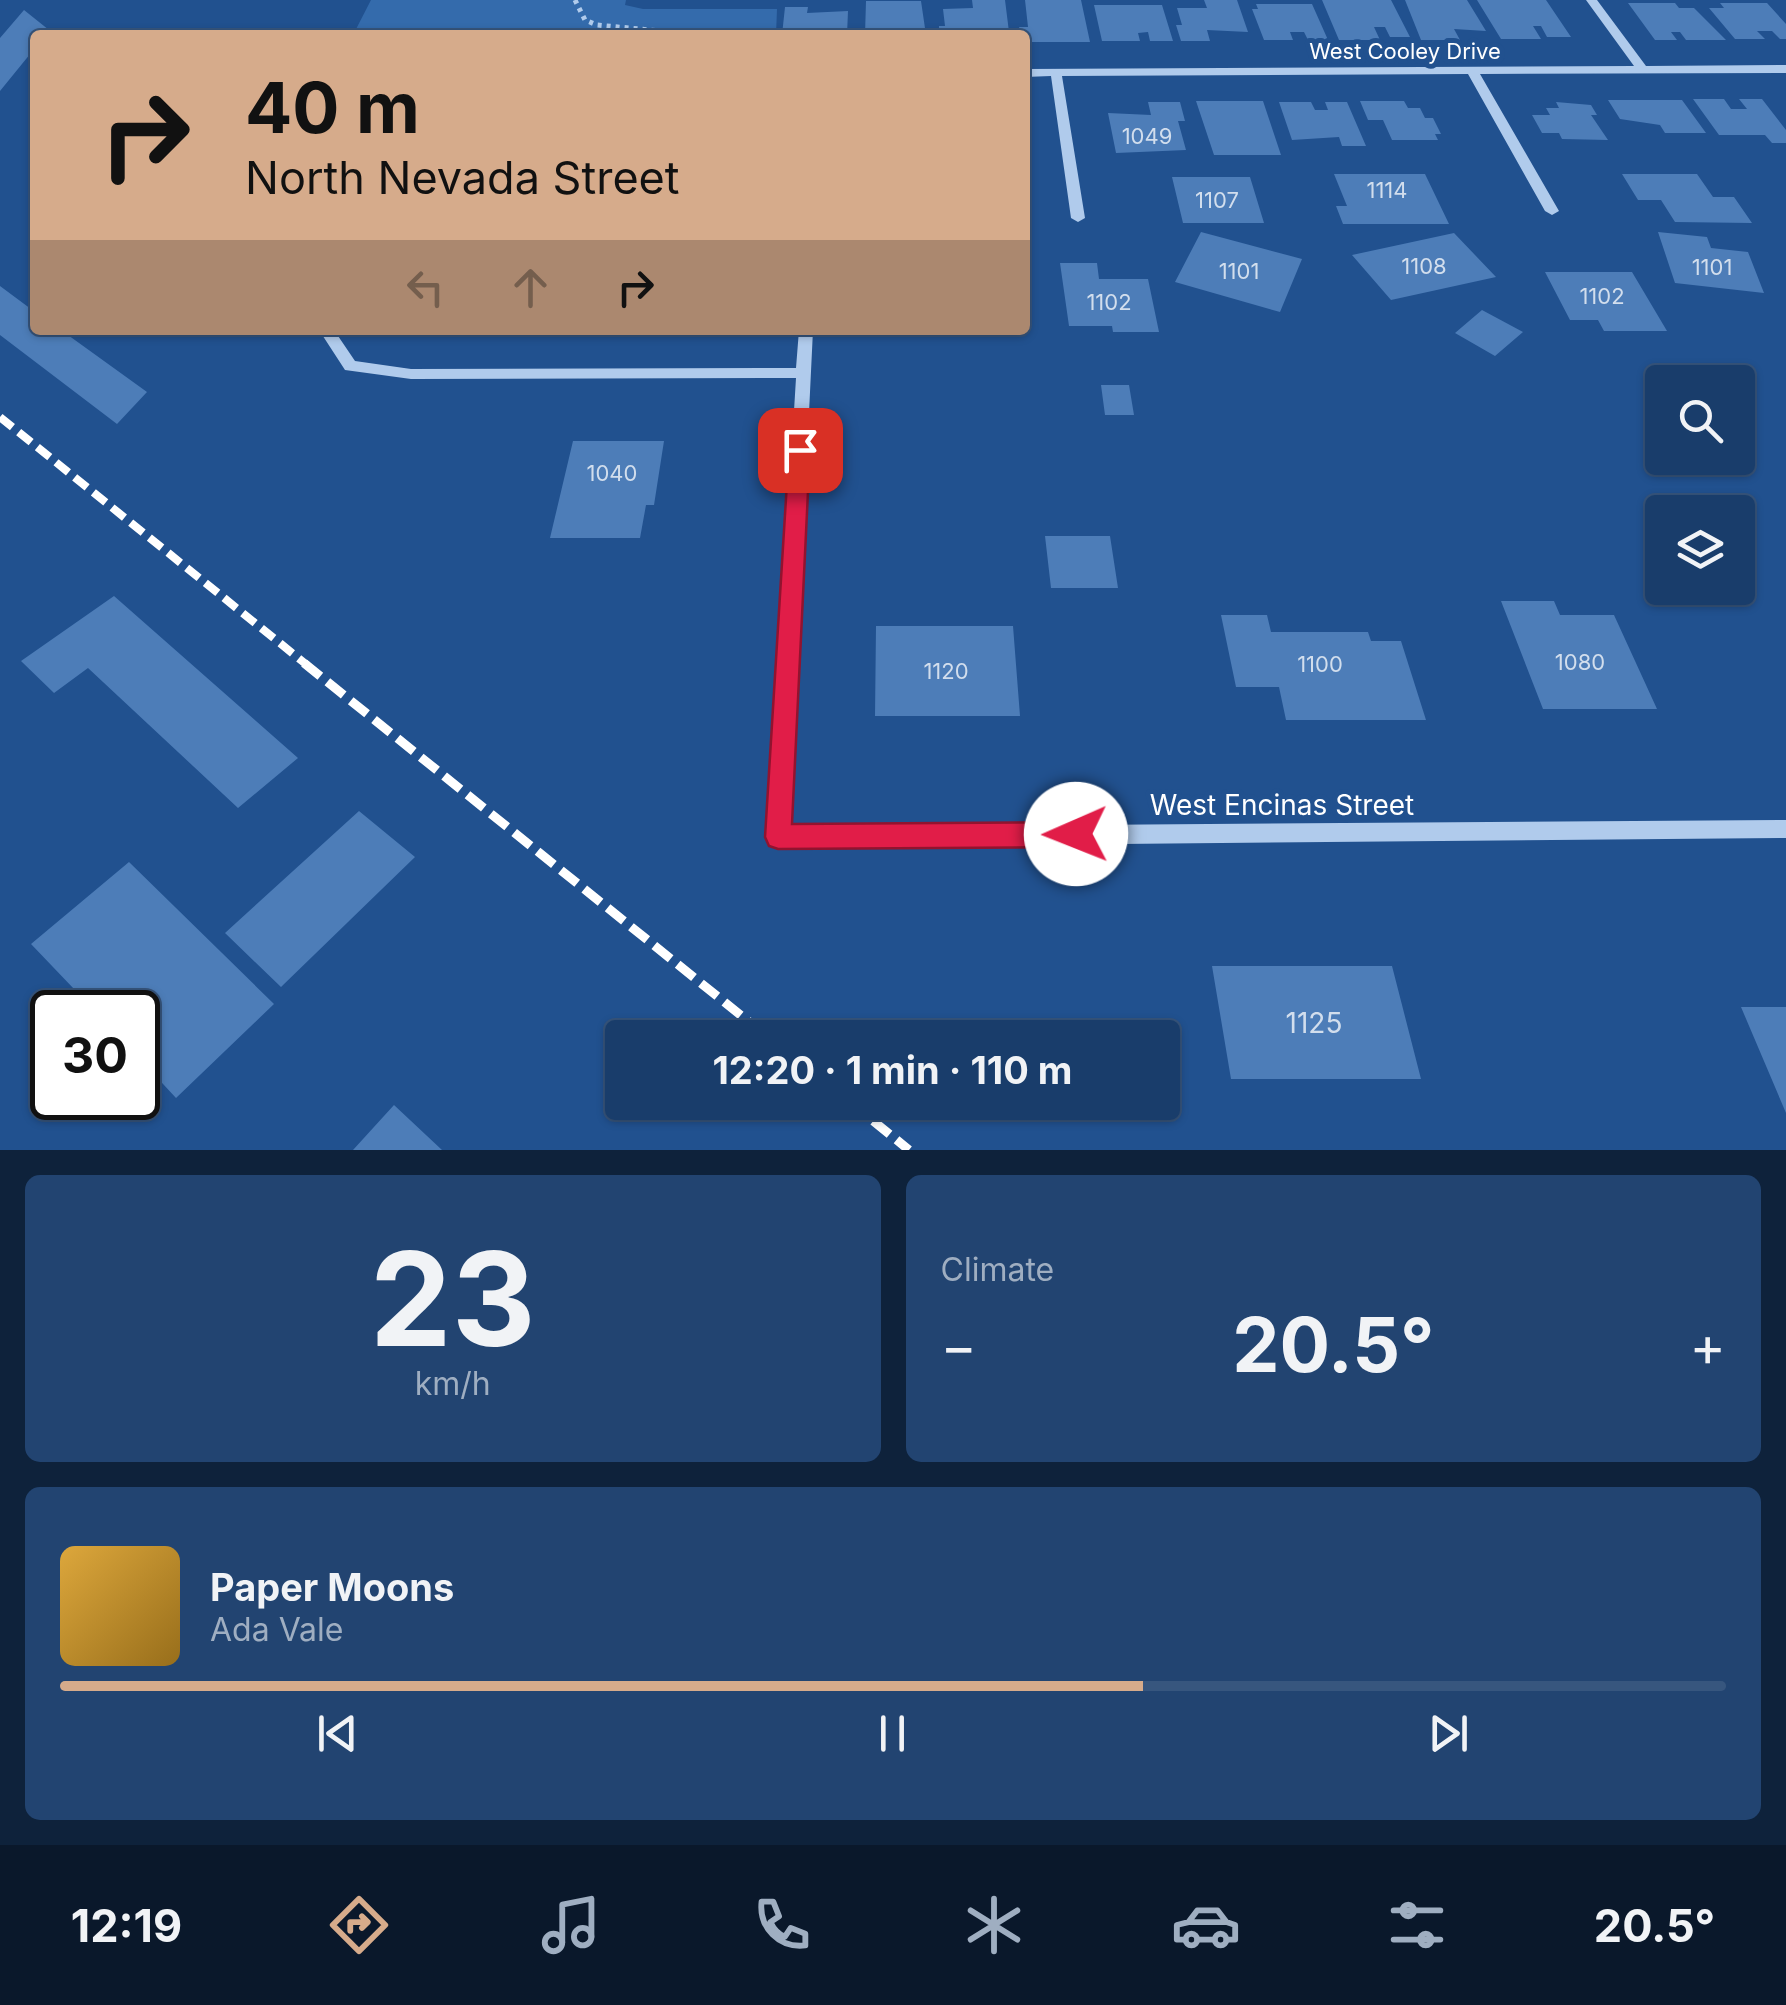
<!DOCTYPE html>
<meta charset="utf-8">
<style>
:root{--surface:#193d6b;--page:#224471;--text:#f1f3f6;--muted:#9faec1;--line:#37567e;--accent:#d6ab8b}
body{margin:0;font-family:Inter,sans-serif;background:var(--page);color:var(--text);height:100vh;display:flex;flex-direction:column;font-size:38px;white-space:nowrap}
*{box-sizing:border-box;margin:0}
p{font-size:32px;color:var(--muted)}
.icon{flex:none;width:55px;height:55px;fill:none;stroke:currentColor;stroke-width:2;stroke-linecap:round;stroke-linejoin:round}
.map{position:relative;height:1150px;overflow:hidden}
.sheet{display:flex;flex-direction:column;gap:25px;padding:25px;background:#0e223b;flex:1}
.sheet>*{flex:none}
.guide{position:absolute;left:30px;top:30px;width:1000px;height:305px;border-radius:10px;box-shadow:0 2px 8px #0004,0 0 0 2px var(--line);background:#d6ab8b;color:#111;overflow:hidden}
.buttons{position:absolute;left:1645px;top:365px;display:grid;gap:20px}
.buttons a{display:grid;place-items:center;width:110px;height:110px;border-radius:10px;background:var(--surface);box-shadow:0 2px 8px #0004,0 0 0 2px var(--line);font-size:50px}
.speed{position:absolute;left:30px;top:990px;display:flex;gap:20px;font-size:50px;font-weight:700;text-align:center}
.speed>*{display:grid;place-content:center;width:130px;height:130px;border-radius:50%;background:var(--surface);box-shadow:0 2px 8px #0004,0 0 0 2px var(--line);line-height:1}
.speed .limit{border:5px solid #111;border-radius:15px;background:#fff;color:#111}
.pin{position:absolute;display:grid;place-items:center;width:85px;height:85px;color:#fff;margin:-42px;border-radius:20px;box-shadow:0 5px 15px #0006}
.me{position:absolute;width:110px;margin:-55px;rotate:269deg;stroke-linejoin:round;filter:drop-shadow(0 0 8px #0008)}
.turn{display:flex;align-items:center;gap:35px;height:210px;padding:0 50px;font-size:45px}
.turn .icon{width:130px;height:130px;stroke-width:2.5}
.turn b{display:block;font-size:70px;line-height:85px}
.lanes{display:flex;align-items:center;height:95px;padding:0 50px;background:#0003;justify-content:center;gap:50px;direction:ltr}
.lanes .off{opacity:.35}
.big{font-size:75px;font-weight:700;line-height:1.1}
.sheet .tile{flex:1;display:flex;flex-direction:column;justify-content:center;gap:15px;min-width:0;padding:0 35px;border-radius:15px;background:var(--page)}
.sheet .dial{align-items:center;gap:0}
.dial b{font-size:130px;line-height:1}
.song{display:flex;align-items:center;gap:30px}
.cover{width:120px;height:120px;border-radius:15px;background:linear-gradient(135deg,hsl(40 70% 55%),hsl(40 70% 35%))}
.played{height:10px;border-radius:5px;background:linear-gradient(90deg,var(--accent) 65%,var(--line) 65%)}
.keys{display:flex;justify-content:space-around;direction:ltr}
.heat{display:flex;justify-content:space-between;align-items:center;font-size:55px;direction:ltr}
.sheet .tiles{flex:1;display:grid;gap:25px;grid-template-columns:1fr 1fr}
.tile:last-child{grid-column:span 2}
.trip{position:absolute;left:605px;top:1020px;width:575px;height:100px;border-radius:10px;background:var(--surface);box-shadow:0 2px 8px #0004,0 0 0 2px var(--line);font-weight:700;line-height:100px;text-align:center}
.tab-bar{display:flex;height:160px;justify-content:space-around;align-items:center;background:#0a182b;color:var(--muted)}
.tab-bar .icon{width:70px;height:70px}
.tab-bar .on{color:var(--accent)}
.tab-bar b{font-size:45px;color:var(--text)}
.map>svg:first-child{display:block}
</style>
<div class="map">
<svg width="1786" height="1150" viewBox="0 0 1786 1150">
<rect width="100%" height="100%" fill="#21518f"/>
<!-- green -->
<path fill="#346bac" d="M371,0H626L625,5L643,9H777L776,35H353Z"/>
<!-- building -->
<path fill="#4d7db8" d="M972,0H1005L1009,32L939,35V26H945L943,9L973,8Z
M1025,0H1081L1090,42H1025L1019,27H1028Z
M1204,0H1237L1248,32L1207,30L1210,41H1181L1176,25H1182L1177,8H1207Z
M1322,0H1391L1410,37H1390L1385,27H1374L1380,40H1339Z
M1405,0H1467L1486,31L1454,29L1460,40H1421Z
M1477,0H1546L1571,37H1547L1541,26H1533L1541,39H1501Z
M866,1H921L926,35H865Z
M1628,3H1675L1679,8H1694L1726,40H1686L1680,32H1671L1677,40H1655Z
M1720,3H1767L1786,24V39H1780L1772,31H1757L1765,39H1735L1709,8H1724Z
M1256,4H1312L1328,40H1308L1304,32H1290L1293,40H1264L1252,9H1258Z
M1094,5H1162L1173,41H1150L1148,32L1138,33L1140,41H1102Z
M785,7H808L807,13L848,11L847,35H782Z
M24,10L49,30L45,35H35V48L0,91V38Z
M1693,99H1724L1731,109H1747L1739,99H1762L1786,130V143H1772L1765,135H1719Z
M1608,100H1682L1706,133H1665L1660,125L1620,119Z
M1196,101H1263L1281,155H1214Z
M1360,101H1404L1408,108H1420L1425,118H1433L1441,134H1435L1438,140H1392L1383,120H1368Z
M1148,102H1180L1185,121H1178L1186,150L1116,153L1108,113L1151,115Z
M1279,102H1311L1315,110H1328L1325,102H1347L1366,146H1342L1339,137L1292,140Z
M1556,102L1591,105L1597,115H1591L1608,140L1562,139L1559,133H1542L1532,115H1550L1546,108H1559Z
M1334,174H1425L1449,224H1343L1336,206H1347Z
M1622,174H1697L1713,197H1734L1752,223L1675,222L1661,200H1638Z
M1172,177H1250L1264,223H1183Z
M1201,232L1302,259L1280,312L1175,282Z
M1658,232L1707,237L1711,248L1748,252L1764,293L1675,283Z
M1454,233L1496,277L1391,300L1352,255Z
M1060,263H1097L1099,279H1148L1159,332H1113L1112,326H1069Z
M1545,272H1632L1667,331H1604L1598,320H1570Z
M0,286L35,312V330H61L147,392L117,424L0,335Z
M1482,310L1523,332L1495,356L1455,333Z
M1101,385H1129L1134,415H1105Z
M573,441H664L654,505H646L640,538H550Z
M1045,536H1110L1118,588H1051Z
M114,596L298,758L238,808L88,668L54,693L21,661Z
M1501,601H1554L1560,615H1614L1657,709H1543Z
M1221,615H1267L1271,632H1368L1371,641H1401L1426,720H1286L1279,687H1236Z
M876,626H1013L1020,716H875Z
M359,811L415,857L281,987L225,933Z
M129,862L274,1004L176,1098L138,1057V1012H96L31,944Z
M1212,966H1392L1421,1079H1231Z
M1741,1007H1786V1113Z
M394,1105L442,1150H353Z"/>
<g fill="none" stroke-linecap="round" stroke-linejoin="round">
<!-- path -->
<path stroke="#b0cbec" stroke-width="5" stroke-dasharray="4 5" stroke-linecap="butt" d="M575,0L585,20L597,25L703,35"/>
<!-- minor -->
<path fill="#b0cbec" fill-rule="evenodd" d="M1586,0H1597L1646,66L1786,65V73L1480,74L1559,211L1552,215L1545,211L1468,74L1062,76L1085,218L1078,222L1071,218L1051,76L1025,77V69L1634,66Z
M319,330H334L355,361L411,369L796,368L799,330H813L789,827L1786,820V838L778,847L771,844L768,837L796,378L411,379L345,370Z"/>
<!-- rail-far1 -->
<path stroke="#fff" stroke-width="8" stroke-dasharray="16 8" stroke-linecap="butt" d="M0,417L307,665"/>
<!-- rail -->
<path stroke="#fff" stroke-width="9" stroke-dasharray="21 9" stroke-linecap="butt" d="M304,663L769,1038
M850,1102L909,1150"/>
</g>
<!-- route -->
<path fill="#e11d48" stroke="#92132f" stroke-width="2.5" d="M800,442L810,450L792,824L1076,822L1085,825L1089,834L1085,843L1076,847L778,849L769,846L765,837L789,450Z"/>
<g text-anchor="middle" stroke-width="10" stroke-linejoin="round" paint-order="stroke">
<!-- far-street labels -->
<g font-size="22" fill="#fff" stroke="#21518f">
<text x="1405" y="59">West Cooley Drive</text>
</g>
<!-- number labels -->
<g font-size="22" fill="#d2deed">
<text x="1147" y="144">1049</text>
<text x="1387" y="198">1114</text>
<text x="1217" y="208">1107</text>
<text x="1424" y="274">1108</text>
<text x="1712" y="275">1101</text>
<text x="1239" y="279">1101</text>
<text x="1602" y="304">1102</text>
<text x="1109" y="310">1102</text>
<text x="612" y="481">1040</text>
<text x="1580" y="670">1080</text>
<text x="1320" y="672">1100</text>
<text x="946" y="679">1120</text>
</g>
<!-- street labels -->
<g font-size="28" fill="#fff" stroke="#21518f">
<text x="1282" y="815">West Encinas Street</text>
</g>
<!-- near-number labels -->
<g font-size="28" fill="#d2deed">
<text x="1314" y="1033">1125</text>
</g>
</g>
</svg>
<div class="buttons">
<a><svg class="icon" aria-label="search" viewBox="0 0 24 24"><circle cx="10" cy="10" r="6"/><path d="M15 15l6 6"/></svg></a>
<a><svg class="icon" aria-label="layers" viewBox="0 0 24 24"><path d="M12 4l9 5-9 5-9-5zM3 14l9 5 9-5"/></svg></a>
</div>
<div class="speed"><div class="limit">30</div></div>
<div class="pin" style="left:800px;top:450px;background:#d93025"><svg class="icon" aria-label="arrive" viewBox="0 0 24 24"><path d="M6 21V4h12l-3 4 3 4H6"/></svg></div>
<svg class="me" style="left:1076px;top:834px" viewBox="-20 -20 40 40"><circle r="19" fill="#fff"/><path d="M0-13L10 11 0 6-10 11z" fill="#e11d48"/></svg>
<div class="trip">12:20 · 1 min · 110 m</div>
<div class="guide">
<div class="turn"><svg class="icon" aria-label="right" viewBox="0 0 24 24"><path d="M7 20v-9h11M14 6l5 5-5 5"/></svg><div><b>40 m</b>North Nevada Street</div></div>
<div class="lanes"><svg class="icon off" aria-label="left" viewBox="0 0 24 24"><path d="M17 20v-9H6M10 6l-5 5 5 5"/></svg><svg class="icon off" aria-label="ahead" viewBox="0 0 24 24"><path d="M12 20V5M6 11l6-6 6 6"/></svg><svg class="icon" aria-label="right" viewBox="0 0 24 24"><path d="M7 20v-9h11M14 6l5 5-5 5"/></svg></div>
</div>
</div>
<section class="sheet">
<div class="tiles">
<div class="tile dial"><b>23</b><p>km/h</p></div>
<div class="tile"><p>Climate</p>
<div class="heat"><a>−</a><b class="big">20.5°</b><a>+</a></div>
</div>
<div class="tile">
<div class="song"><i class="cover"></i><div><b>Paper Moons</b><p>Ada Vale</p></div></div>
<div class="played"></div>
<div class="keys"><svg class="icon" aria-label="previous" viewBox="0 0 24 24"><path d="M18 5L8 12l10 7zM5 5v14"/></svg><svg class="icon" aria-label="pause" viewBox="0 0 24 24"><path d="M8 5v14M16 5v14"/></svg><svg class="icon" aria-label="next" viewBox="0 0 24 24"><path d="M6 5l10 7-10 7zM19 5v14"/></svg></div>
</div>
</div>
</section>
<nav class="tab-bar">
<b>12:19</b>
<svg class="icon on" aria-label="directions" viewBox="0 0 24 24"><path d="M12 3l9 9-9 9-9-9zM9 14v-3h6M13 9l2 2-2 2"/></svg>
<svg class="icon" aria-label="music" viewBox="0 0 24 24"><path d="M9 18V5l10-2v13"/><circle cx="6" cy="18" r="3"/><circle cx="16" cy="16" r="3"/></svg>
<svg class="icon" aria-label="phone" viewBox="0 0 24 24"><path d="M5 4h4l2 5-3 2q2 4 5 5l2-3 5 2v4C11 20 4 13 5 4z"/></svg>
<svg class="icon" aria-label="climate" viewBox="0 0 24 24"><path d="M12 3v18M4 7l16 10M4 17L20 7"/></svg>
<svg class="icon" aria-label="car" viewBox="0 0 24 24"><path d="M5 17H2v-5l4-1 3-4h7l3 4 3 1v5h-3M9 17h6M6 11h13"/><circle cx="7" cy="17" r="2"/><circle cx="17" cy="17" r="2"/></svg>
<svg class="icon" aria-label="filters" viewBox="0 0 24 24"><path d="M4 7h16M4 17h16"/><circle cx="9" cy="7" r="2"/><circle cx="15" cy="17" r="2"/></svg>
<b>20.5°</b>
</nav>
